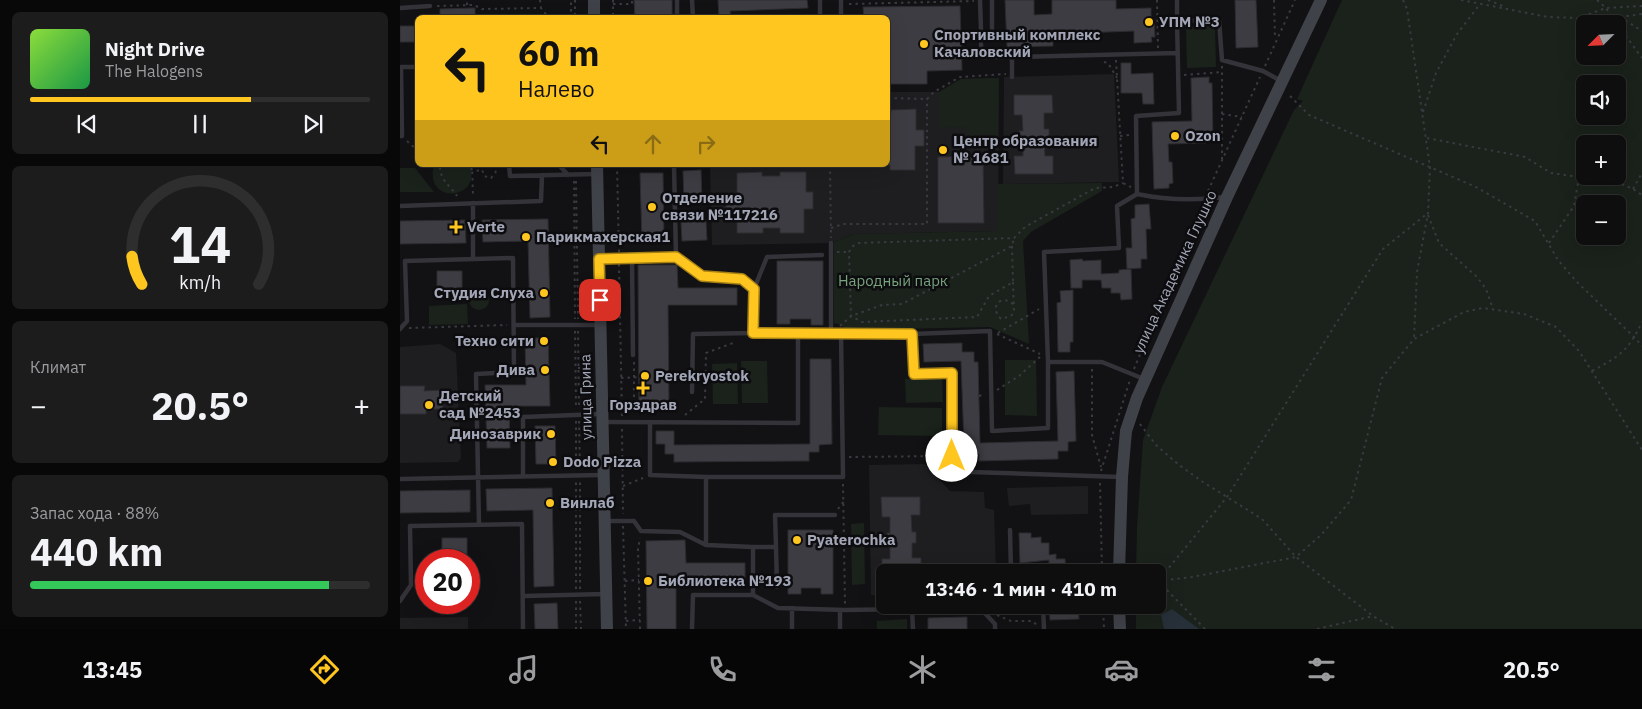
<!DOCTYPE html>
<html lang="ru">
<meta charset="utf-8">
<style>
:root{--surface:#0e0e0f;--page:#1c1c1d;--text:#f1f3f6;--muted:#9b9c9e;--line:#2e2e2f;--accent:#ffc61f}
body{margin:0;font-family:"IBM Plex Sans",sans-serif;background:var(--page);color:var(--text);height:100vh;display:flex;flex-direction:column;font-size:19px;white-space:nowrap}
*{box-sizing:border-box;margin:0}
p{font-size:16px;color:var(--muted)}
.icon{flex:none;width:28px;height:28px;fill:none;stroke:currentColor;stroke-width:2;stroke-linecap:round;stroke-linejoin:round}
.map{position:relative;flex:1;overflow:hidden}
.panel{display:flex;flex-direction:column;gap:12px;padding:12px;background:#080808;width:400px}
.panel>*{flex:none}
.banner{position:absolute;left:15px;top:15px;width:475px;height:152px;border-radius:8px;box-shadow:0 5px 20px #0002,0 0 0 1px var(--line);background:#ffc61f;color:#111;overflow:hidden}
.needle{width:32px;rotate:246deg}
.controls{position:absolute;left:1176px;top:15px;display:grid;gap:10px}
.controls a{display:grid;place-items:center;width:50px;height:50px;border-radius:8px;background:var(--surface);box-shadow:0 5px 20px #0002,0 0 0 1px var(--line);font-size:25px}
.speed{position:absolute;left:15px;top:549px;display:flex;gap:10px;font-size:25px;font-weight:700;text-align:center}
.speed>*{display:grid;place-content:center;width:65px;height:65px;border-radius:50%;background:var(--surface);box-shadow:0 5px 20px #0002,0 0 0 1px var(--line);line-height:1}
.speed .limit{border:8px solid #d22;background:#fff;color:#111}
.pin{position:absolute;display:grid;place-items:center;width:42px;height:42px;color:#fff;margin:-21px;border-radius:10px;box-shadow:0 2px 8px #0006}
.me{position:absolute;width:55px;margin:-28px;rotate:0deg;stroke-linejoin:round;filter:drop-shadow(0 0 4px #0008)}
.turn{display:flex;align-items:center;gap:18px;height:105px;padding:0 20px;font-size:22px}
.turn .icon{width:65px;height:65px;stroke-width:2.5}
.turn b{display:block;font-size:35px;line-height:42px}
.lanes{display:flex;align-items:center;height:48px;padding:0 20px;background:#0003;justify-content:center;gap:25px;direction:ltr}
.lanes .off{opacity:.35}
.big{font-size:38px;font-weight:700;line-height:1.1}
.panel .card{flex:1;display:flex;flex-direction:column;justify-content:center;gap:8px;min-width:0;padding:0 18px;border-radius:8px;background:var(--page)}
.panel .dial{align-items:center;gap:0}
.dial svg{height:130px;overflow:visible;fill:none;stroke:var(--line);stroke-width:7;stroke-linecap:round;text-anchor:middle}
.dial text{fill:var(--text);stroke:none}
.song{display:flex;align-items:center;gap:15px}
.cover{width:60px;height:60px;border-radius:8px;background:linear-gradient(135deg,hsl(90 70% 55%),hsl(140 70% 35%))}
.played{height:5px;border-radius:2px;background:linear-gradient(90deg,var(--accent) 65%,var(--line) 65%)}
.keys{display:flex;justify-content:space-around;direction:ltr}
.heat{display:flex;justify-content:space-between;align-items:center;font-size:28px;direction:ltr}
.charge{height:8px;border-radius:4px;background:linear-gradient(90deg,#34c759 88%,var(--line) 0)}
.trip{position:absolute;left:476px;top:564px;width:290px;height:50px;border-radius:8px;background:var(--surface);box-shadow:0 5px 20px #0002,0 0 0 1px var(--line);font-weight:700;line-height:50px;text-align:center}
.tab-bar{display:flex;height:80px;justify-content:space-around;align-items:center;background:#060606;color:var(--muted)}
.tab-bar .icon{width:35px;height:35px}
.tab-bar .selected{color:var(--accent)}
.tab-bar b{font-size:22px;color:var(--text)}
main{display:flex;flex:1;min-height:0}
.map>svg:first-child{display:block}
</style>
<main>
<section class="panel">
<div class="card">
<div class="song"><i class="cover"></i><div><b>Night Drive</b><p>The Halogens</p></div></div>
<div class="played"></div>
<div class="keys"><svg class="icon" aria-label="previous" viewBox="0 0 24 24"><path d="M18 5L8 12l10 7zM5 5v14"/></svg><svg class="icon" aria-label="pause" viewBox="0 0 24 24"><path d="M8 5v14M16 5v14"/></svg><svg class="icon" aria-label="next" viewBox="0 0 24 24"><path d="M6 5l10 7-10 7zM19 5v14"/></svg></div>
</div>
<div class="card dial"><svg viewBox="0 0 100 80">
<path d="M14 69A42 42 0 1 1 86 69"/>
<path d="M14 69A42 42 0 0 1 8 52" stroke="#ffc61f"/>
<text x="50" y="56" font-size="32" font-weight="700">14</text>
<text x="50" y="72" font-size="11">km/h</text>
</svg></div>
<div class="card"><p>Климат</p>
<div class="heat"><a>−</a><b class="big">20.5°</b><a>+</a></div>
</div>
<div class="card"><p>Запас хода · 88%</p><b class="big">440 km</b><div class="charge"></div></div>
</section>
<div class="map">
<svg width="1242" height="629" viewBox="0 0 1242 629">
<rect width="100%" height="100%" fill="#121214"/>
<!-- built -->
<path fill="#1e1e21" d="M714,74L719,182L603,184L604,77Z
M599,78L598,231L454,234L431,243L312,245L310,165H488V92H539L561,79Z
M40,344L56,353L61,458L58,462L0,463V347Z
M525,464L550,491L584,492L585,508L594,510L596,572H485V595H471L469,465Z
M688,486V514L631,515L630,504L609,506L607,488Z
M68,617V629H0V618Z"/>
<!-- green -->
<path fill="#1a221b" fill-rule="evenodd" d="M942,0H1242V629H736V605H758V572H736L737,527L743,440L762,387L894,110L903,101L897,99ZM1185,24H1218V56H1185ZM1185,84H1218V116H1185ZM1185,144H1218V176H1185ZM1185,204H1218V236H1185Z
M815,25L816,67L787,68L786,26Z
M599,78L598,135H567V127L539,128V92L561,79Z
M34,165H70C82,201 23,205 34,165Z
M0,168H15L34,192H0Z
M702,183V191L631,232L623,241L629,344L590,327L446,330L441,325L434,323V242L454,234L598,231V184Z
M69 300a10 10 0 1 1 20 0a10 10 0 1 1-20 0Z
M67,304L68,324L29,325V306Z
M605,360H636L637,416L605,415Z
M341,361H367L368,403H342Z
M337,363L338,404H313L312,364Z
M542,378L543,402L506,403L505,379Z
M479,407L542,408V436L478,435Z
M464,523L465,584L452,585L451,524Z
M507,619V629H477V621Z"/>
<!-- water -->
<path fill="#272f38" d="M772,609L799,629H764L761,615Z"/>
<!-- building -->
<path fill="#3c3c42" stroke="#2c2c30" d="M234,0H272V18H235Z
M318,0H407L408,8L330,11L331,18H319Z
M605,0H634V15L652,14V0H716V9L751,8V20L754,19L755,37H751L752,42L734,43V31L653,34V46L607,47Z
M835,0H856L858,47L836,48Z
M560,6L562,70L527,71V84H488V18H464L463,7Z
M75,8V18H40V9Z
M0,26H18V42H0Z
M721,63H731V74L753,73L754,104H743L742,93H721Z
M809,77V83H812L813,139H806V143L768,144L769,162H772L773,183L769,184V188L754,189L752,122L792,121L791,78Z
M614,95H652L653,113H644V129H649V141H644L645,156H653V174H615L614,156H623V141H620L619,131H623L622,115H614Z
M516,109V130H524V146H515V170H490V165H488V113H491V110Z
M583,156L584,223H538V157Z
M301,170L302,202L284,203L283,171Z
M362,172V176H380V172H406V192H413V209H404V233H380V228H363V233H337V212H326V194H337V173Z
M240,173H263L264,242H242Z
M749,204L751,229H746L747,259H741V268L727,269L726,248H732L731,219L735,218V205Z
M148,219L150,317L130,318L128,241L83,242L82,220Z
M65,220L66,243L0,244V221Z
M306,221L307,240L282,241L281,222Z
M682,259L683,261L701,260V274L719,273V270L731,269L732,299L721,300L720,293H711V288H702L701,280H682V288H671L670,260Z
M377,261H423V325H411V319H390V324H377Z
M238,265H277L278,288H337V305H268L269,410H239Z
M37,271H62V291H37Z
M673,290V342H670V352H658L657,303L661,302L660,291Z
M125,338H148L150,406H109L110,448H87L85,385H126Z
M562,343V352H574V362H578L580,443L658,441L656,372L674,371L676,441L668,442V451H658V459L579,461V454H569V443L564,444L561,361L524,362L523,344Z
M410,359H431L432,444L419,445V452H409V461L274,462V454H265V444H256V431H274V445L410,444Z
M0,386H25L24,391L43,390V409H26V414H0Z
M135,426H155L156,464H136Z
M152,488L154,586L134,587L133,510L87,511L86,489Z
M70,490V512L0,513V491Z
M481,497H520V515H511L512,532H516V543H512V558H521V572H482V559H490V543H487V533H490V517H482Z
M388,530H433V594H421V588H401V594H388Z
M619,533H631V538L641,537V543H649V555L656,554V559H665L666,572L649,571V560L620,563Z
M42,538H67V558H42Z
M285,540L286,563H345V580L276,581V629H247L246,541Z
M157,603L158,629H135L134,604Z
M612,605H623L624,614H612Z
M655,605L678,607L679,619L650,620L649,608L655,607Z
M567,617V629H528V618Z"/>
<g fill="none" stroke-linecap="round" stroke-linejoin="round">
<!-- path -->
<path stroke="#393a40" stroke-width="2" stroke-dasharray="2.5 4" stroke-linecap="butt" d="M140,0L141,8
M175,0V18
M213,0V18
M757,0L758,48
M874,0L875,39
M1003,0L1007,9L1030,167L1028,213L1017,272L1014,339
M1061,0L1148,17L1178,18L1206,8L1242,6
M1088,0L1103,6
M1197,0L1206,8L1217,24
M213,4H232V0
M449,4L574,1
M67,5V0
M37,6L74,5L82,9L141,8L149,18
M1220,17L1242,14
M171,18V0
M1214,20L1220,17L1242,31
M1218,25L1242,58
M716,60L723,183L731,187
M704,62L708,63L717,78
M822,66V159
M865,66L895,0
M784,75L822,72
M890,96L909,115L1076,187L1135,221L1158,260L1176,281L1234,337L1242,346
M488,98L527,99L534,92L560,77L606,74
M1023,112L1036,73L1057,34L1080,4
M822,114L842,117
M720,136L730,135
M1027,138L1125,157L1151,173L1179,177L1185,176
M7,141L18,151
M32,165L40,167L43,165
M65,165L73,170L81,171
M72,165L73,196
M85,165L82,169L84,176L91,178L96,172
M92,165L96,172
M217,165L219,252
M430,165L431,238
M40,167C41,182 50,185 57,196
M1204,176L1233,189L1242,195
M174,181L175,319
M176,181L178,319
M1233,189L1242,173
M808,191L860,77
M1028,215L1039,243L1077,277L1086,289L1093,309
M431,228L443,224H527V99
M1149,243L1174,206L1179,177
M612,246L613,282L589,296L577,317L462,322L451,316L449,252L453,246L459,243L614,238L625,227L695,188L713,187L723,183
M437,252H449
M219,264L222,417
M613,282L614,312L611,316L601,319C588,306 602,293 614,305
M440,326L451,316L482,305L502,304L612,246L614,238
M9,328L107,325
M175,331L176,409
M178,331L179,409
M598,333L639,309
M597,334L640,354
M234,362V409
M178,368H191
M692,369V435L701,467
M734,369L802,205
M1192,371C1220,356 1228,351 1242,322
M221,378L239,377
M597,390L619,376L640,357
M579,396L585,394
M285,415L305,399L306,353L333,343L335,341
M176,421V469
M179,421L180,469
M740,424L756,445L779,465L803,482L862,519L896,557L973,616L995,629
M222,429L223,514
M449,457L545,456
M701,471L730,380
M700,483L702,572
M443,484L445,604
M223,486L243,478
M438,509L444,501
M223,526L226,629
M225,581L239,580
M758,581L792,577L896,557L921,535L951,500L982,378L1014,339L1064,312L1083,308L1124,314L1156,327L1179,351L1242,450
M176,589V481
M180,589V481
M176,601V629
M180,601L181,629
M703,605L704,629
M597,615L611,621H632L637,625
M226,621L240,620
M240,629L238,549L240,538
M805,629L758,581L827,497L983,249L1028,213
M917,629L973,616"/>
<!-- lane -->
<path stroke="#333339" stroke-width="4.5" d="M277,0V18
M292,0L293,18
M420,0V18
M441,0V18
M580,0L581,30
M592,0V29
M777,0V21L819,20L822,60L863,71L881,81
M0,8L30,6
M777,21L779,113L736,116L737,194C766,200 794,201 824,197
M581,44L582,57H612
M612,77V57L777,53
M0,136H2L1,67H18
M109,165L110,176L196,174
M159,165L168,175
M274,165L276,257
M73,203V258
M0,206L141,201L142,175
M431,243V333
M232,258L233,355
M201,259L276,257L302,276L342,279L354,289L353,333H398
M354,289L367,257L422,255
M114,325H199
M0,329L7,321L5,261L113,258L114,372L76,374L79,525
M648,362L644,252L719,248L717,206L737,194
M292,392L293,334L353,333
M204,422L398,423V333L512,334
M250,422V475L306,477H443L441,333
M123,476V417L201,414
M306,477V545L353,547V595L378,608L445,610L580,608L595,624V629
M721,477L570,472L552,456V373L514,375L512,334L590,331L592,431L648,428V362H702L744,379
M0,479L202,475
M206,521H234L241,531L280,532L306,545
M610,530L611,572
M353,547H376L375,515H435
M376,547L377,587
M615,572L641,571V572
M124,596L205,594
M0,601L11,585L10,526L122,524L123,629
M643,605L644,629
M512,609L513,629
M440,610V629
M292,629L293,595H353
M392,629V608"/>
<!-- secondary -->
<path stroke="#404249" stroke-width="12" d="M194,0V18
M197,165L207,629
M719,572L722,477L726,431L737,398L827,197L921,0
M719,605L720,629"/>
</g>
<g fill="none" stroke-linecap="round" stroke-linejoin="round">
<!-- route casing -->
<g stroke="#a68114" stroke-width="12">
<path id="route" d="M200,300L199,259L276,257L302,276L342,279L354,289L353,333L512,334L514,374L552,373V456"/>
</g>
<!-- route -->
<use href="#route" stroke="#ffc61f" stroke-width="9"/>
</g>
<!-- markers -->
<g fill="#ffc61f" stroke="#0d0d0f" stroke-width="2">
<circle cx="749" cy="22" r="5"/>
<circle cx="524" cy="44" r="5"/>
<circle cx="775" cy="136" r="5"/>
<circle cx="543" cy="150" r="5"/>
<circle cx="252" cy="207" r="5"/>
<path d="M53.5 219.5h5v5h5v5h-5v5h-5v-5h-5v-5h5z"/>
<circle cx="126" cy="237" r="5"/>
<circle cx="144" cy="293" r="5"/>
<circle cx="144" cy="341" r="5"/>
<circle cx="145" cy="370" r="5"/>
<circle cx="245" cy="376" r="5"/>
<path d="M240.5 380.5h5v5h5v5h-5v5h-5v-5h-5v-5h5z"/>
<circle cx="29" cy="405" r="5"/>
<circle cx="151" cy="434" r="5"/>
<circle cx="153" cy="462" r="5"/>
<circle cx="150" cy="503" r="5"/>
<circle cx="397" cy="540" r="5"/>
<circle cx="248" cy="581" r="5"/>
</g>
<g text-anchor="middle" stroke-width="5" stroke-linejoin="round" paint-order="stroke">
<!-- poi labels -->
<g font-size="15" font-weight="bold" fill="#a2a6b6" stroke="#0d0d0f" text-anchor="start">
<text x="759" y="27">УПМ №3</text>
<text x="534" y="40">Спортивный комплекс<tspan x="534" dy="17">Качаловский</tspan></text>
<text x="785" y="141">Ozon</text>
<text x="553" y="146">Центр образования<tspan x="553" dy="17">№ 1681</tspan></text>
<text x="262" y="203">Отделение<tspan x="262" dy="17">связи №117216</tspan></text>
<text x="67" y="232">Verte</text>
<text x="136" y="242">Парикмахерская1</text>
<text x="134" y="298" text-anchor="end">Студия Слуха</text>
<text x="134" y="346" text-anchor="end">Техно сити</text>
<text x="135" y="375" text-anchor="end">Дива</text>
<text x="255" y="381">Perekryostok</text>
<text x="39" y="401">Детский<tspan x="39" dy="17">сад №2453</tspan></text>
<text x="243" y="410" text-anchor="middle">Горздрав</text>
<text x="141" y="439" text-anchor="end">Динозаврик</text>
<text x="163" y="467">Dodo Pizza</text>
<text x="160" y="508">Винлаб</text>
<text x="407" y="545">Pyaterochka</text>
<text x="258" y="586">Библиотека №193</text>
</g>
<!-- street labels -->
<g font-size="15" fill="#a2a6b6" stroke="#0d0d0f">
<text transform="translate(775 272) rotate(-65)" y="5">улица Академика Глушко</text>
<text transform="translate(186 397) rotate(-91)" y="5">улица Грина</text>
</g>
<!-- park labels -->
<g font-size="15" fill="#77a27d" stroke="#0d0d0f">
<text x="493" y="286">Народный парк</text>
</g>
</g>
</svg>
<div class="controls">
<a><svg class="needle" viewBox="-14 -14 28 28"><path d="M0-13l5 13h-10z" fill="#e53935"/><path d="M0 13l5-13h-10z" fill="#9b9c9e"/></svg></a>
<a><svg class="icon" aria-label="sound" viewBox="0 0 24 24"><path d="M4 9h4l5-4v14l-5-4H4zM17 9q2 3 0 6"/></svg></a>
<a>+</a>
<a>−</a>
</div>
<div class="speed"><div class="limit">20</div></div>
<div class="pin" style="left:200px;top:300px;background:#d93025"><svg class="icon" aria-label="arrive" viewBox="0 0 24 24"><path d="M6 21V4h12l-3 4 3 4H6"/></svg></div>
<svg class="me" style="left:552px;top:456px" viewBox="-20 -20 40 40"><circle r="19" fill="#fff"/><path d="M0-13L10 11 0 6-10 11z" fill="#ffc61f"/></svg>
<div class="trip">13:46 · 1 мин · 410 m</div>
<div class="banner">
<div class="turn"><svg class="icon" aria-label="left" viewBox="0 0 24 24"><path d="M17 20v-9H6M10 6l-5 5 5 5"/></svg><div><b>60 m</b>Налево</div></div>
<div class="lanes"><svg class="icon" aria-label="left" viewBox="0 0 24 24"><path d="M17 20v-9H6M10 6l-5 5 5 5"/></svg><svg class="icon off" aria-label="ahead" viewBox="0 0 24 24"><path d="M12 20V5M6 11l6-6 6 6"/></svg><svg class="icon off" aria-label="right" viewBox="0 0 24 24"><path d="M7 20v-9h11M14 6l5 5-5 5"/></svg></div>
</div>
</div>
</main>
<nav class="tab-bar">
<b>13:45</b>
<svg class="icon selected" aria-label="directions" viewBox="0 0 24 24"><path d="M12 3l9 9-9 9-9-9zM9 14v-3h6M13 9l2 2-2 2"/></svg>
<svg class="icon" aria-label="music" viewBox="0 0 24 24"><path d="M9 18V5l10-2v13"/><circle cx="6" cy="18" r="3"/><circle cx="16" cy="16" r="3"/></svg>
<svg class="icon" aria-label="phone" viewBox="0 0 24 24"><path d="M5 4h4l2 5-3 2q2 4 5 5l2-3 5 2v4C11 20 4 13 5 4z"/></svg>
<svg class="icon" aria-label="climate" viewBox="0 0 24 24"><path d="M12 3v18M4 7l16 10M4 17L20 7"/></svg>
<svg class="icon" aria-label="car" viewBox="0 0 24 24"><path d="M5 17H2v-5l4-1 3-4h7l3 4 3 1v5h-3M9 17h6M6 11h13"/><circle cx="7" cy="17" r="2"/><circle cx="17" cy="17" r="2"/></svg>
<svg class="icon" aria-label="filters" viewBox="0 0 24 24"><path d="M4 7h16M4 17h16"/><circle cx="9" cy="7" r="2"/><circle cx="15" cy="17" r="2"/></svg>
<b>20.5°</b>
</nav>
